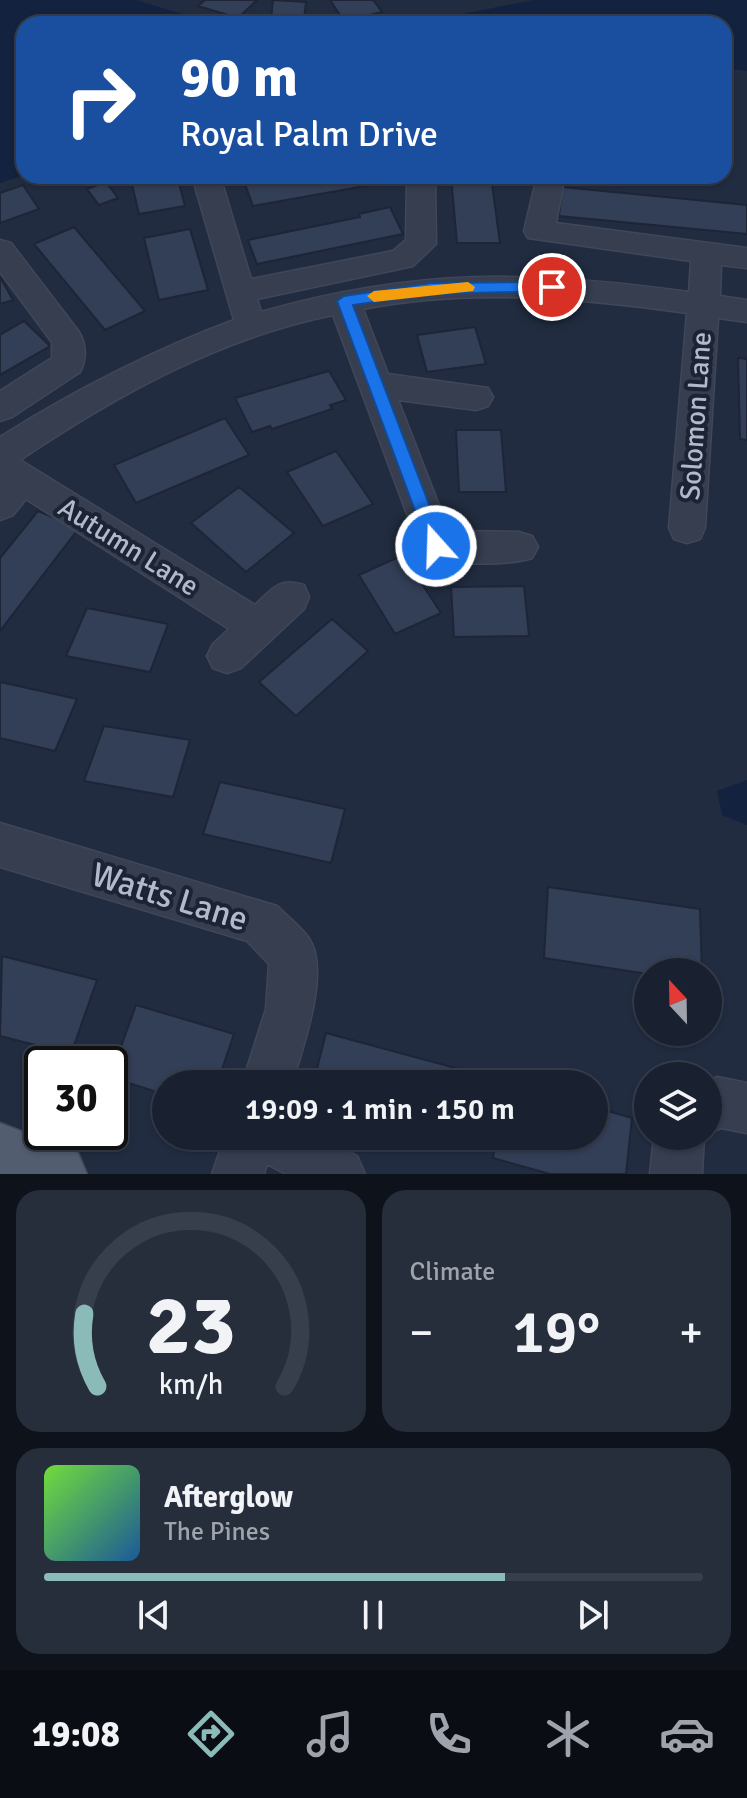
<!DOCTYPE html>
<meta charset="utf-8">
<style>
:root{--surface:#192130;--page:#262e3c;--text:#f1f3f6;--muted:#9fa3ab;--line:#373e4c;--accent:#8bbbb9}
body{margin:0;font-family:Signika,sans-serif;background:var(--page);color:var(--text);height:100vh;display:flex;flex-direction:column;font-size:30px;white-space:nowrap}
*{box-sizing:border-box;margin:0}
p{font-size:26px;color:var(--muted)}
.icon{flex:none;width:44px;height:44px;fill:none;stroke:currentColor;stroke-width:2;stroke-linecap:round;stroke-linejoin:round}
.map{position:relative;height:1174px;overflow:hidden}
.sheet{display:flex;flex-direction:column;gap:16px;padding:16px;background:#0e121a;flex:1}
.sheet>*{flex:none}
.hud{position:absolute;left:16px;top:16px;width:716px;height:168px;border-radius:24px;box-shadow:0 2px 6px #0004,0 0 0 2px var(--line);background:#1a4fa0;color:#fff;overflow:hidden}
.needle{width:52px;rotate:338deg}
.tools{position:absolute;left:634px;top:958px;display:grid;gap:16px}
.tools a{display:grid;place-items:center;width:88px;height:88px;border-radius:50%;background:var(--surface);box-shadow:0 2px 6px #0004,0 0 0 2px var(--line);font-size:40px}
.speed{position:absolute;left:24px;top:1046px;display:flex;gap:16px;font-size:40px;font-weight:700;text-align:center}
.speed>*{display:grid;place-content:center;width:104px;height:104px;border-radius:50%;background:var(--surface);box-shadow:0 2px 6px #0004,0 0 0 2px var(--line);line-height:1}
.speed .limit{border:4px solid #111;border-radius:12px;background:#fff;color:#111}
.pin{position:absolute;display:grid;place-items:center;width:68px;height:68px;color:#fff;margin:-34px;border:4px solid #fff;border-radius:50%;box-shadow:0 2px 8px #0007}
.me{position:absolute;width:88px;margin:-44px;rotate:340deg;stroke-linejoin:round;filter:drop-shadow(0 0 6px #0008)}
.turn{display:flex;align-items:center;gap:28px;height:168px;padding:0 32px;font-size:36px}
.turn .icon{width:104px;height:104px;stroke-width:2.5}
.turn b{display:block;font-size:56px;line-height:68px}
.big{font-size:60px;font-weight:600;line-height:1.1}
.sheet .widget{flex:1;display:flex;flex-direction:column;justify-content:center;gap:12px;min-width:0;padding:0 28px;border-radius:24px;background:var(--page)}
.sheet .dial{align-items:center;gap:0}
.dial svg{height:208px;overflow:visible;fill:none;stroke:var(--line);stroke-width:7;stroke-linecap:round;text-anchor:middle}
.dial text{fill:var(--text);stroke:none}
.song{display:flex;align-items:center;gap:24px}
.cover{width:96px;height:96px;border-radius:12px;background:linear-gradient(135deg,hsl(100 70% 55%),hsl(210 70% 35%))}
.played{height:8px;border-radius:4px;background:linear-gradient(90deg,var(--accent) 70%,var(--line) 70%)}
.keys{display:flex;justify-content:space-around;direction:ltr}
.heat{display:flex;justify-content:space-between;align-items:center;font-size:44px;direction:ltr}
.sheet .tiles{flex:1;display:grid;gap:16px;grid-template-columns:1fr 1fr}
.widget:last-child{grid-column:span 2}
.trip{position:absolute;left:152px;top:1070px;width:456px;height:80px;border-radius:40px;background:var(--surface);box-shadow:0 2px 6px #0004,0 0 0 2px var(--line);font-weight:600;line-height:80px;text-align:center}
.dock{display:flex;height:128px;justify-content:space-around;align-items:center;background:#0a0d13;color:var(--muted)}
.dock .icon{width:56px;height:56px}
.dock .on{color:var(--accent)}
.dock b{font-size:36px;color:var(--text)}
.map>svg:first-child{display:block}
</style>
<div class="map">
<svg width="747" height="1174" viewBox="0 0 747 1174">
<rect width="100%" height="100%" fill="#212c40"/>
<!-- water -->
<path fill="#13223f" d="M0,0H136L216,24H24V175L0,183Z
M533,0H747V71L724,68V24H412Z
M747,780V825L722,815L717,791Z"/>
<!-- building -->
<path fill="#333f57" stroke="#1d2537" stroke-width="2" d="M205,0H257L238,18L198,6Z
M273,0L306,2L304,19H271Z
M330,0H373L382,12L344,21Z
M130,176H177L185,206L139,214Z
M287,176H390L393,181L253,206L245,184Z
M451,176H491L500,243H457Z
M106,182L118,198L99,205L87,189Z
M23,185L39,209L0,223V193Z
M562,187L747,205V234L559,216Z
M390,207L403,234L257,264L248,240L360,217L359,214Z
M74,227L145,311L105,330L34,244Z
M190,229L208,290L159,300L144,238Z
M0,277L13,300L0,304Z
M24,321L50,346L0,375V335Z
M475,327L486,364L427,372L417,335Z
M738,358L747,359V440L740,439Z
M329,371L346,400L330,405L332,409L272,429L270,426L252,432L235,398Z
M225,418L249,455L136,503L114,465Z
M456,430H501L506,492H459Z
M336,451L373,504L323,526L287,472Z
M239,487L294,533L246,572L191,523Z
M38,511L79,528L0,631V558Z
M403,555L441,613L395,634L359,575Z
M524,586L529,636L454,637L451,587Z
M87,608L168,624L150,672L66,656Z
M332,619L368,651L296,716L259,682Z
M0,682L77,699L55,751L0,738Z
M104,726L190,740L173,797L84,781Z
M220,782L345,809L331,863L203,834Z
M548,887L700,909L702,972L648,974L544,958Z
M2,956L97,980L71,1054L0,1036Z
M136,1005L234,1034L217,1084H166V1095L110,1077Z
M326,1033L459,1069L456,1084H313Z
M594,1107L632,1118L626,1174H550L493,1158L496,1136H594Z"/>
<g fill="none" stroke-linecap="round" stroke-linejoin="round">
<!-- minor casing -->
<g stroke="#3f4759" stroke-width="3">
<path id="minor" d="M192,176H220L251,279L393,251L406,240L407,176H435L436,244L413,266L257,299L261,312C415,268 531,270 689,292L691,261L528,238L524,231L535,185L539,178L548,176L559,178L563,185L556,223L747,248V268L721,265L720,296L747,300V322L718,318L705,528L700,539L687,543L674,539L669,528L687,313C579,298 470,288 363,309L388,374L488,388L493,397L488,406L476,410L398,400L449,531L519,532L532,536L538,547L532,558C507,566 448,565 423,557L333,315C219,338 115,396 20,460L255,605C272,589 279,577 304,585L309,597L304,609L241,668L227,673L213,668L207,656L213,644L229,629L26,499L13,515L0,520V437C75,390 151,351 234,320Z
M0,240L11,243L79,332C86,344 87,359 80,372L12,417L0,421V391L52,358V342L0,272Z
M0,823L277,906C287,916 300,926 308,937C332,970 302,1049 292,1084H242L266,1009L269,964L247,941L0,867Z
M717,1077L747,1083V1133L721,1128L708,1133V1081Z
M225,1136H319L357,1156L365,1174H286L267,1164L264,1174H212Z
M654,1136H704L702,1174H650Z"/>
</g>
<!-- major casing -->
<g stroke="#3f4759" stroke-width="3">
<path id="major" d="M0,1123L78,1153L87,1174H0Z"/>
</g>
<!-- minor -->
<use href="#minor" fill="#363e50" fill-rule="evenodd"/>
<!-- major -->
<use href="#major" fill="#535d70" fill-rule="evenodd"/>
</g>
<!-- route -->
<path fill="#1a73e8" stroke="#114b97" stroke-width="2" d="M552,282L557,284V291L431,294L353,305L445,546L442,551H430L337,301L344,296L431,283Z"/>
<!-- slow -->
<path fill="#f59e0b" d="M468,282L475,287L473,291L374,302L367,296L374,291Z"/>
<g text-anchor="middle" stroke-width="8" stroke-linejoin="round" paint-order="stroke">
<!-- street labels -->
<g font-size="28" fill="#b2b9cb" stroke="#1b2335">
<text transform="translate(695 416) rotate(-86)" y="10">Solomon Lane</text>
<text transform="translate(129 546) rotate(32)" y="10">Autumn Lane</text>
</g>
<!-- near-street labels -->
<g font-size="34" fill="#b2b9cb" stroke="#1b2335">
<text transform="translate(170 896) rotate(17)" y="12">Watts Lane</text>
</g>
</g>
</svg>
<div class="tools">
<a><svg class="needle" viewBox="-14 -14 28 28"><path d="M0-13l5 13h-10z" fill="#e53935"/><path d="M0 13l5-13h-10z" fill="#9fa3ab"/></svg></a>
<a><svg class="icon" aria-label="layers" viewBox="0 0 24 24"><path d="M12 4l9 5-9 5-9-5zM3 14l9 5 9-5"/></svg></a>
</div>
<div class="speed"><div class="limit">30</div></div>
<div class="pin" style="left:552px;top:287px;background:#d93025"><svg class="icon" aria-label="arrive" viewBox="0 0 24 24"><path d="M6 21V4h12l-3 4 3 4H6"/></svg></div>
<svg class="me" style="left:436px;top:546px" viewBox="-20 -20 40 40"><circle r="17" fill="#1a73e8" stroke="#fff" stroke-width="3"/><path d="M0-11L8 9 0 5-8 9z" fill="#fff"/></svg>
<div class="trip">19:09 · 1 min · 150 m</div>
<div class="hud">
<div class="turn"><svg class="icon" aria-label="right" viewBox="0 0 24 24"><path d="M7 20v-9h11M14 6l5 5-5 5"/></svg><div><b>90 m</b>Royal Palm Drive</div></div>
</div>
</div>
<section class="sheet">
<div class="tiles">
<div class="widget dial"><svg viewBox="0 0 100 80">
<path d="M14 69A42 42 0 1 1 86 69"/>
<path d="M14 69A42 42 0 0 1 9 41" stroke="#8bbbb9"/>
<text x="50" y="56" font-size="32" font-weight="700">23</text>
<text x="50" y="72" font-size="11">km/h</text>
</svg></div>
<div class="widget"><p>Climate</p>
<div class="heat"><a>−</a><b class="big">19°</b><a>+</a></div>
</div>
<div class="widget">
<div class="song"><i class="cover"></i><div><b>Afterglow</b><p>The Pines</p></div></div>
<div class="played"></div>
<div class="keys"><svg class="icon" aria-label="previous" viewBox="0 0 24 24"><path d="M18 5L8 12l10 7zM5 5v14"/></svg><svg class="icon" aria-label="pause" viewBox="0 0 24 24"><path d="M8 5v14M16 5v14"/></svg><svg class="icon" aria-label="next" viewBox="0 0 24 24"><path d="M6 5l10 7-10 7zM19 5v14"/></svg></div>
</div>
</div>
</section>
<nav class="dock">
<b>19:08</b>
<svg class="icon on" aria-label="directions" viewBox="0 0 24 24"><path d="M12 3l9 9-9 9-9-9zM9 14v-3h6M13 9l2 2-2 2"/></svg>
<svg class="icon" aria-label="music" viewBox="0 0 24 24"><path d="M9 18V5l10-2v13"/><circle cx="6" cy="18" r="3"/><circle cx="16" cy="16" r="3"/></svg>
<svg class="icon" aria-label="phone" viewBox="0 0 24 24"><path d="M5 4h4l2 5-3 2q2 4 5 5l2-3 5 2v4C11 20 4 13 5 4z"/></svg>
<svg class="icon" aria-label="climate" viewBox="0 0 24 24"><path d="M12 3v18M4 7l16 10M4 17L20 7"/></svg>
<svg class="icon" aria-label="car" viewBox="0 0 24 24"><path d="M5 17H2v-5l4-1 3-4h7l3 4 3 1v5h-3M9 17h6M6 11h13"/><circle cx="7" cy="17" r="2"/><circle cx="17" cy="17" r="2"/></svg>
</nav>
